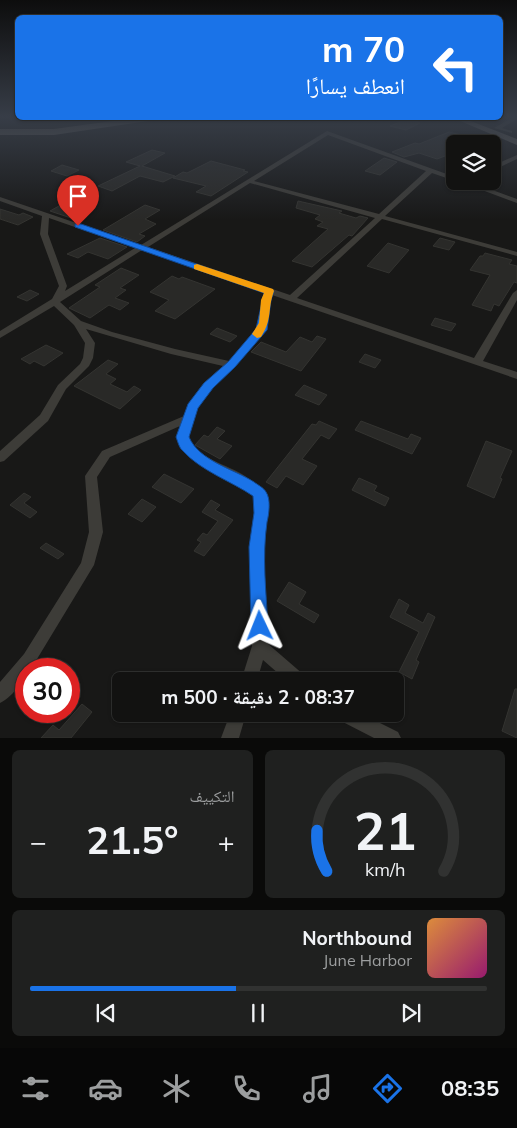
<!DOCTYPE html>
<html lang="ar">
<meta charset="utf-8">
<style>
:root{--surface:#121211;--page:#1f201f;--text:#f1f3f6;--muted:#9c9e9f;--line:#313231;--accent:#1a73e8}
body{margin:0;font-family:Mulish,"Noto Naskh Arabic",sans-serif;background:var(--page);color:var(--text);direction:rtl;height:100vh;display:flex;flex-direction:column;font-size:19px;white-space:nowrap}
*{box-sizing:border-box;margin:0}
p{font-size:16px;color:var(--muted)}
.icon{flex:none;width:28px;height:28px;fill:none;stroke:currentColor;stroke-width:2;stroke-linecap:round;stroke-linejoin:round}
.map{position:relative;height:738px;overflow:hidden;direction:ltr}
.drawer{display:flex;flex-direction:column;gap:12px;padding:12px;background:#0a0a09;flex:1}
.drawer>*{flex:none}
.hud{position:absolute;left:15px;top:15px;width:488px;height:105px;border-radius:8px;box-shadow:0 1px 4px #0004,0 0 0 1px var(--line);direction:rtl;background:#1a73e8;color:#fff;overflow:hidden}
.fabs{position:absolute;left:446px;top:135px;display:grid;gap:10px}
.fabs a{display:grid;place-items:center;width:55px;height:55px;border-radius:8px;background:var(--surface);box-shadow:0 1px 4px #0004,0 0 0 1px var(--line);font-size:25px}
.speed{position:absolute;left:15px;top:658px;display:flex;gap:10px;font-size:25px;font-weight:700;text-align:center}
.speed>*{display:grid;place-content:center;width:65px;height:65px;border-radius:50%;background:var(--surface);box-shadow:0 1px 4px #0004,0 0 0 1px var(--line);line-height:1}
.speed .limit{border:8px solid #d22;background:#fff;color:#111}
.pin{position:absolute;display:grid;place-items:center;width:42px;height:42px;color:#fff;margin:-51px -21px;border-radius:50% 50% 50% 0;rotate:-45deg;box-shadow:0 0 5px #0007}
.pin .icon{rotate:45deg}
.me{position:absolute;width:55px;margin:-28px;rotate:358deg;stroke-linejoin:round;filter:drop-shadow(0 0 4px #0008)}
.turn{display:flex;align-items:center;gap:18px;height:105px;padding:0 15px;font-size:22px}
.turn .icon{width:65px;height:65px;stroke-width:2.5}
.turn b{display:block;font-size:35px;line-height:42px}
.big{font-size:38px;font-weight:700;line-height:1.1}
.drawer .card{flex:1;display:flex;flex-direction:column;justify-content:center;gap:8px;min-width:0;padding:0 18px;border-radius:8px;background:var(--page)}
.drawer .dial{align-items:center;gap:0}
.dial svg{height:130px;overflow:visible;fill:none;stroke:var(--line);stroke-width:7;stroke-linecap:round;text-anchor:middle}
.dial text{fill:var(--text);stroke:none}
.song{display:flex;align-items:center;gap:15px}
.cover{width:60px;height:60px;border-radius:8px;background:linear-gradient(135deg,hsl(30 70% 55%),hsl(320 70% 35%))}
.played{height:5px;border-radius:2px;background:linear-gradient(90deg,var(--accent) 45%,var(--line) 45%)}
.keys{display:flex;justify-content:space-around;direction:ltr}
.heat{display:flex;justify-content:space-between;align-items:center;font-size:28px;direction:ltr}
.drawer .tiles{flex:1;display:grid;gap:12px;grid-template-columns:1fr 1fr}
.card:last-child{grid-column:span 2}
.trip{position:absolute;left:112px;top:672px;width:292px;height:50px;border-radius:8px;background:var(--surface);box-shadow:0 1px 4px #0004,0 0 0 1px var(--line);font-weight:700;line-height:50px;text-align:center;direction:rtl}
.tab-bar{display:flex;height:80px;justify-content:space-around;align-items:center;background:#070707;color:var(--muted)}
.tab-bar .icon{width:35px;height:35px}
.tab-bar .selected{color:var(--accent)}
.tab-bar b{font-size:22px;color:var(--text)}
.map>svg:first-child{display:block}
</style>
<div class="map">
<svg width="517" height="738" viewBox="0 0 517 738">
<rect width="100%" height="100%" fill="#181817"/>
<!-- building -->
<path fill="#292927" stroke="#343431" d="M408,119L420,123L406,130L390,126Z
M449,132L470,137L455,143V159L445,156L437,159L419,153L404,157L392,152L415,143L419,144Z
M152,150L165,153L142,166L175,176L163,182L140,176L112,191L98,186L140,166L126,162Z
M384,158L397,162L380,175L365,171Z
M211,161L245,170L243,171L248,172L211,196L196,192L206,186L173,178L183,172L187,173Z
M62,165L79,170L67,176L51,171Z
M298,201L342,211L339,213L356,218L360,216L368,218L352,236L349,235L312,267L292,261L328,229L317,226L323,222L315,219L320,215L296,208Z
M66,202L81,207L77,209L89,213L77,220L50,211Z
M145,205L160,210L145,219L156,224L139,234L145,236L137,242L103,230Z
M0,209L19,215L23,213L33,217L18,225L0,219Z
M100,238L127,247L108,259L88,252L78,258L67,254Z
M440,238L455,242L449,250L433,246Z
M388,243L409,250L389,273L367,266Z
M485,253L512,260L509,264L517,266V283L514,282L499,306L494,304L491,311L472,305L490,275L470,270L480,256H483Z
M121,268L139,275L120,288L126,290L115,298L129,303L120,310L109,305L90,318L69,308L100,287L95,285Z
M172,276L179,279L182,277L215,289L175,319L155,311L169,300L150,292Z
M30,290L39,294L27,301L17,297Z
M435,318L456,324L451,331L431,325Z
M217,328L237,336L230,342L210,334Z
M317,336L326,339L301,371L251,352L261,342L286,352L300,337L312,342Z
M46,345L63,353L44,366L34,361L30,364L21,359Z
M365,354L381,360L375,368L359,362Z
M108,360L118,364L106,374L116,379L110,384L127,392L134,386L141,390L120,409L74,386Z
M304,385L327,395L319,405L295,395Z
M319,421L337,429L329,439L321,435L302,459L317,466L303,485L286,476L277,488L266,482L312,424L316,425Z
M361,421L408,439L411,434L421,438L412,454L355,430Z
M217,427L225,431L217,439L232,446L220,459L195,445L204,435L208,437Z
M486,441L512,451L500,478L502,479L494,498L467,486Z
M164,474L194,489L181,503L152,487Z
M359,478L377,486L374,491L389,498L385,506L352,490Z
M24,493L31,497L24,503L37,512L30,518L10,505Z
M142,499L156,507L142,522L128,514Z
M211,500L220,505L215,510L233,520L204,556L194,551L201,542L197,540L203,533L207,535L218,521L202,512Z
M46,543L64,554L58,559L40,548Z
M289,582L306,592L299,604L319,615L314,623L277,601Z
M399,599L409,605L405,613L423,623L428,613L435,617L416,660L419,662L412,679L399,672L419,632L390,617Z
M515,689H517V738L502,731Z
M82,704L92,712L71,738H41L53,725L59,730Z"/>
<g fill="none" stroke-linecap="round" stroke-linejoin="round">
<!-- street -->
<path fill="#3d3c38" fill-rule="evenodd" d="M514,117H517V119L502,128L512,131V133L494,128Z
M327,131L455,177V181L432,173L385,216L517,252V256L382,219L297,298L474,358L513,293L517,290V300L483,361L517,372V379L272,295L266,330L235,367L212,387L197,408L188,437C197,459 227,464 245,476C252,481 258,486 264,491L268,513L263,547L267,643L304,675L306,681H287L263,660L257,681H241L252,646L249,547L256,513L254,496C248,491 242,486 235,482C212,469 187,463 176,437L180,426L110,457L97,477L103,532L94,565L34,664L31,669H26C26,680 10,699 0,703V682L24,654L81,563L89,532L85,476L87,473L102,451L184,416C191,395 207,380 223,366L171,354L86,329L95,343L93,358L89,366L66,389L48,421L4,461L0,462V451L40,415L58,385L80,364L83,358L85,343L74,325L54,306L0,338V331L52,299L59,286L40,234L42,216L0,201V197L141,245ZM328,135L426,171L379,214L254,181ZM250,183L375,218L290,295L148,247ZM49,218L135,248L65,291L67,286L48,234ZM142,250L264,292L257,329L229,361L175,349L112,332L81,321L60,302Z
M517,155V159L492,171V166Z
M458,181H468L517,199V203Z
M230,714H246L239,738H221Z
M337,714H362L398,732L401,738H374L339,720Z"/>
<!-- primary -->
<path fill="#5c5954" fill-rule="evenodd" d="M134,118H152L148,121L54,135H0V129H54Z
M453,118H463L517,139V145Z"/>
</g>
<!-- sky -->
<linearGradient id="sky" x2="0" y2="1"><stop stop-color="#0d0d0d"/><stop offset="0.53" stop-color="#373d47"/><stop offset="1" stop-color="#373d47" stop-opacity="0"/></linearGradient>
<rect width="517" height="220" fill="url(#sky)"/>
<!-- route -->
<path fill="#1a73e8" stroke="#114b97" d="M75,224H81L274,291L271,300L267,330L235,367L213,388L198,408L189,437C199,461 234,469 254,482C258,485 264,488 266,492C271,499 269,514 267,522C262,557 266,591 268,626L266,632L260,635L253,632L251,626L249,547L254,513L253,496C231,481 201,471 183,451C179,448 178,442 176,437L188,404L204,383L228,362L256,329L264,293L75,227Z"/>
<!-- slow -->
<path fill="#f59e0b" d="M197,264L273,289L274,291C267,310 273,318 261,337L257,338L252,334L259,323L261,300L264,293L194,269V265Z"/>
</svg>
<div class="fabs">
<a><svg class="icon" aria-label="layers" viewBox="0 0 24 24"><path d="M12 4l9 5-9 5-9-5zM3 14l9 5 9-5"/></svg></a>
</div>
<div class="speed"><div class="limit">30</div></div>
<div class="pin" style="left:78px;top:226px;background:#d93025"><svg class="icon" aria-label="arrive" viewBox="0 0 24 24"><path d="M6 21V4h12l-3 4 3 4H6"/></svg></div>
<svg class="me" style="left:260px;top:626px" viewBox="-20 -20 40 40"><path d="M0-17L14 15 0 8-14 15z" fill="#1a73e8" stroke="#fff" stroke-width="4"/></svg>
<div class="trip">08:37 · 2 دقيقة · 500 m</div>
<div class="hud">
<div class="turn"><svg class="icon" aria-label="left" viewBox="0 0 24 24"><path d="M17 20v-9H6M10 6l-5 5 5 5"/></svg><div><b>70 m</b>انعطف يسارًا</div></div>
</div>
</div>
<section class="drawer">
<div class="tiles">
<div class="card dial"><svg viewBox="0 0 100 80">
<path d="M14 69A42 42 0 1 1 86 69"/>
<path d="M14 69A42 42 0 0 1 8 44" stroke="#1a73e8"/>
<text x="50" y="56" font-size="32" font-weight="700">21</text>
<text x="50" y="72" font-size="11">km/h</text>
</svg></div>
<div class="card"><p>التكييف</p>
<div class="heat"><a>−</a><b class="big">21.5°</b><a>+</a></div>
</div>
<div class="card">
<div class="song"><i class="cover"></i><div><b>Northbound</b><p>June Harbor</p></div></div>
<div class="played"></div>
<div class="keys"><svg class="icon" aria-label="previous" viewBox="0 0 24 24"><path d="M18 5L8 12l10 7zM5 5v14"/></svg><svg class="icon" aria-label="pause" viewBox="0 0 24 24"><path d="M8 5v14M16 5v14"/></svg><svg class="icon" aria-label="next" viewBox="0 0 24 24"><path d="M6 5l10 7-10 7zM19 5v14"/></svg></div>
</div>
</div>
</section>
<nav class="tab-bar">
<b>08:35</b>
<svg class="icon selected" aria-label="directions" viewBox="0 0 24 24"><path d="M12 3l9 9-9 9-9-9zM9 14v-3h6M13 9l2 2-2 2"/></svg>
<svg class="icon" aria-label="music" viewBox="0 0 24 24"><path d="M9 18V5l10-2v13"/><circle cx="6" cy="18" r="3"/><circle cx="16" cy="16" r="3"/></svg>
<svg class="icon" aria-label="phone" viewBox="0 0 24 24"><path d="M5 4h4l2 5-3 2q2 4 5 5l2-3 5 2v4C11 20 4 13 5 4z"/></svg>
<svg class="icon" aria-label="climate" viewBox="0 0 24 24"><path d="M12 3v18M4 7l16 10M4 17L20 7"/></svg>
<svg class="icon" aria-label="car" viewBox="0 0 24 24"><path d="M5 17H2v-5l4-1 3-4h7l3 4 3 1v5h-3M9 17h6M6 11h13"/><circle cx="7" cy="17" r="2"/><circle cx="17" cy="17" r="2"/></svg>
<svg class="icon" aria-label="filters" viewBox="0 0 24 24"><path d="M4 7h16M4 17h16"/><circle cx="9" cy="7" r="2"/><circle cx="15" cy="17" r="2"/></svg>
</nav>
